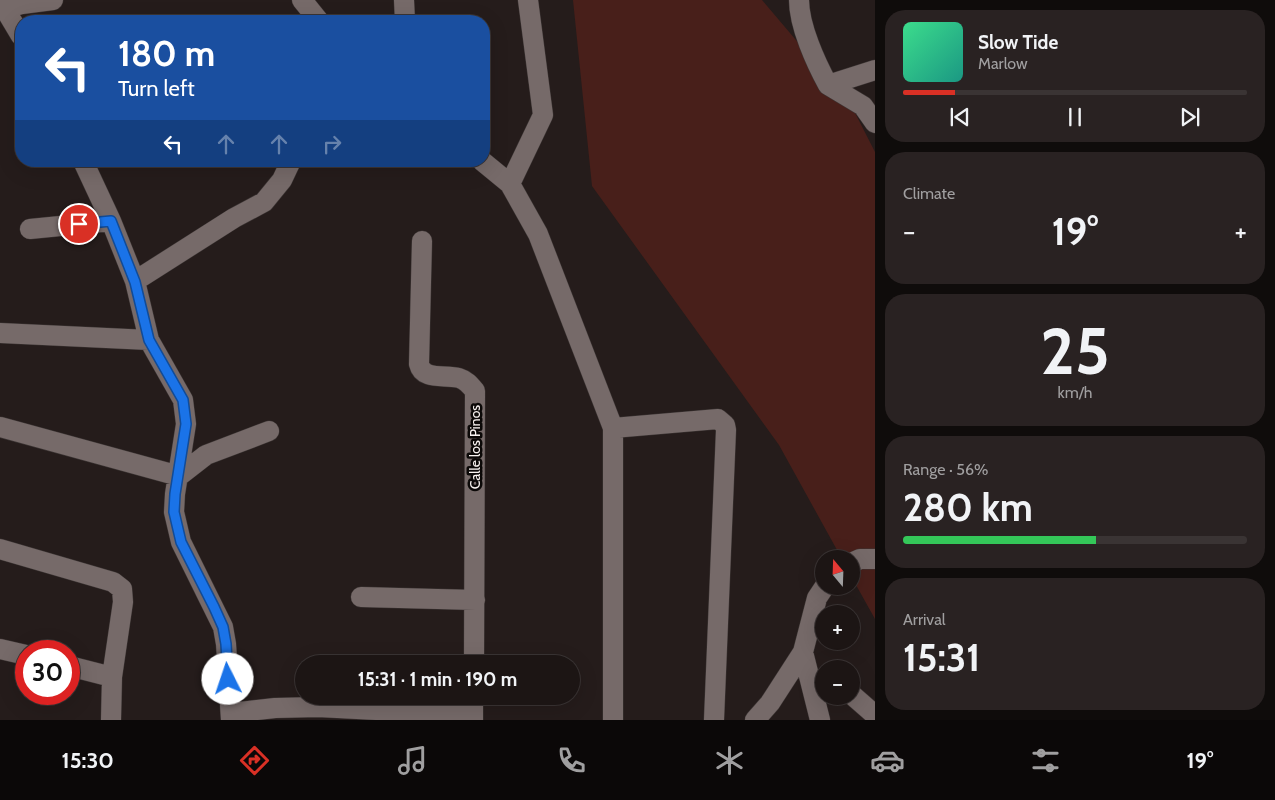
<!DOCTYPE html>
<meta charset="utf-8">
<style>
:root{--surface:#1c1514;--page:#292222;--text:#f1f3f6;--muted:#a09fa0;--line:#3a3434;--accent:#d93025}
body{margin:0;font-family:Cabin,sans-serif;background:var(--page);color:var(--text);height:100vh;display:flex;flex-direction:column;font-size:19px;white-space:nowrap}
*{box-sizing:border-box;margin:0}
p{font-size:16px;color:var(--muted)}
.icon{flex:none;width:28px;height:28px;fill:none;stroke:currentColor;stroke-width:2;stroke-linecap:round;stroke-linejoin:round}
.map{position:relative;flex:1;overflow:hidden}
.side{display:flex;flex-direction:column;gap:10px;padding:10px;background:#0f0c0b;width:400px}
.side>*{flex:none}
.hud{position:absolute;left:15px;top:15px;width:475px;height:152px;border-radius:20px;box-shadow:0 5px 20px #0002,0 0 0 1px var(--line);background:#1a4fa0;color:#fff;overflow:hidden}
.needle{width:32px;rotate:341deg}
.tools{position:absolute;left:815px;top:550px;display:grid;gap:10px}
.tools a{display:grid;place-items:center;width:45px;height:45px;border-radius:50%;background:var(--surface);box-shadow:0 5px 20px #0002,0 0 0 1px var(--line);font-size:25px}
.speed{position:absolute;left:15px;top:640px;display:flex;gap:10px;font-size:25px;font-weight:700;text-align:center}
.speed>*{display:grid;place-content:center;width:65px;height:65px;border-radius:50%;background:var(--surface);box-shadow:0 5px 20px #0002,0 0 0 1px var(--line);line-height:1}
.speed .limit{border:8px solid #d22;background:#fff;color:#111}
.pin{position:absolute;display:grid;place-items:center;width:42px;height:42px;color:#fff;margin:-21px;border:2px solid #fff;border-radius:50%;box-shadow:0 1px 5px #0007}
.me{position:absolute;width:55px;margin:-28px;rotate:356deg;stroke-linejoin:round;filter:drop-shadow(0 0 4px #0008)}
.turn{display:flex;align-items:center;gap:18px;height:105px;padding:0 20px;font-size:22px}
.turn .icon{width:65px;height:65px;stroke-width:2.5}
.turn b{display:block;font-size:35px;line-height:42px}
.lanes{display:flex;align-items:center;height:48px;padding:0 20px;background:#0003;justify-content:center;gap:25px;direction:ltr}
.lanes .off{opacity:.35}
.big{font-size:38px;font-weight:800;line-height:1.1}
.side .widget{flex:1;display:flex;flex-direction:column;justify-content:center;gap:8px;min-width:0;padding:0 18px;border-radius:20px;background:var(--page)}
.side .dial{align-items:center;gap:0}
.dial b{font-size:65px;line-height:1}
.song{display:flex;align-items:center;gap:15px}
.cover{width:60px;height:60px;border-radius:8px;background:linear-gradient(135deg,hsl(150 70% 55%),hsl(170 70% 35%))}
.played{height:5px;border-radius:2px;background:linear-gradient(90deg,var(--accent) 15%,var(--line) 15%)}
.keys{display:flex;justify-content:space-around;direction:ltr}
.heat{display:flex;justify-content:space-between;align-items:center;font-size:28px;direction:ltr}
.charge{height:8px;border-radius:4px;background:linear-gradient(90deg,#34c759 56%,var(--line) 0)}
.trip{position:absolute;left:295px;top:655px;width:285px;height:50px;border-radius:25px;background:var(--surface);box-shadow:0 5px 20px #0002,0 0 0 1px var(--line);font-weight:800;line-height:50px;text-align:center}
.dock{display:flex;height:80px;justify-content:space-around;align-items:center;background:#0b0808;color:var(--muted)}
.dock .icon{width:35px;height:35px}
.dock .active{color:var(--accent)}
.dock b{font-size:22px;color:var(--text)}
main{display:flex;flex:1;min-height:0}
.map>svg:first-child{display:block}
</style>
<main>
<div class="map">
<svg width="875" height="720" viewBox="0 0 875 720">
<rect width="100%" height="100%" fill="#251c1b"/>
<!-- green -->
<path fill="#481f1a" d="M573,0H762L851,105L875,152V619L851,576V559H842L779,445L592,186Z"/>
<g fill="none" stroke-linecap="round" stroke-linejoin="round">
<!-- minor casing -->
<g stroke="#3d3635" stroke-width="21">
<path id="minor" d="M2,0L5,9L21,36
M302,0L319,21
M404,0L405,21
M799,0C799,26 816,63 828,85
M5,9L22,4L53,0
M875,70L828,85L863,106L875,123
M83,161L111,221L135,281L149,340L183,400L186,424L175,494L174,512L181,542L223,627L226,644L231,720
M482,161L510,184L538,234L613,428V720
M510,184L543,115L528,0
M30,229L111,221
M422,241L419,364C423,381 445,374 459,378C466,380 470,385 475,391L474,664
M135,281L234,218L264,202L282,180L291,161
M0,333L149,340
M0,427L179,476L206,455L269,431
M613,428L718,419L725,425L726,430L714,720
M0,549L113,582L122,589L123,602L112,677L111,720
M851,563L860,559H875
M361,597L475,600
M0,649L26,655
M803,652L820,720
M69,666L112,677
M851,694L875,715
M473,696V720
M231,713L275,708L318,707L473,715
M755,720L770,703L803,652L817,598L825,586"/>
</g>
<!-- minor -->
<use href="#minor" stroke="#766a69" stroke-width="20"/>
</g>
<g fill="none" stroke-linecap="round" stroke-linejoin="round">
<!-- route casing -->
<g stroke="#114b97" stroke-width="12">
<path id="route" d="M79,224L111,221L135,282L149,340L183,400L186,424L175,494L174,512L181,542L214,607L223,627L226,644L228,679"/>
</g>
<!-- route -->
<use href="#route" stroke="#1a73e8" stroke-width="9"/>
</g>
<g text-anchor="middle" stroke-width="5" stroke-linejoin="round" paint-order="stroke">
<!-- street labels -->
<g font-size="14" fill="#f9f3f1" stroke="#0b0807">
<text transform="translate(475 447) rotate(-90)" y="5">Calle los Pinos</text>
</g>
</g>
</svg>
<div class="tools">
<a><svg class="needle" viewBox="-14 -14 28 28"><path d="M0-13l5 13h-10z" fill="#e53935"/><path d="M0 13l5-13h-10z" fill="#a09fa0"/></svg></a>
<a>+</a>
<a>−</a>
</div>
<div class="speed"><div class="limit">30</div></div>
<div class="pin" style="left:79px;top:224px;background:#d93025"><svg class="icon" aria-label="arrive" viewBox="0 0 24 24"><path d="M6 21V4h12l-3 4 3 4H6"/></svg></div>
<svg class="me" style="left:228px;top:679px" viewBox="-20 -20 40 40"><circle r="19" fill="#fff"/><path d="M0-13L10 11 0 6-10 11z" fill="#1a73e8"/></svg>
<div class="trip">15:31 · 1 min · 190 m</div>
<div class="hud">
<div class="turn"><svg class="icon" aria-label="left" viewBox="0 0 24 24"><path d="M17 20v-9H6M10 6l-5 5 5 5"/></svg><div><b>180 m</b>Turn left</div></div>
<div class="lanes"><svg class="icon" aria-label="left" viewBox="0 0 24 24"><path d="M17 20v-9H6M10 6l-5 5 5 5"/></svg><svg class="icon off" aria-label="ahead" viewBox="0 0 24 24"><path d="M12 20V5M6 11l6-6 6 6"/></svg><svg class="icon off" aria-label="ahead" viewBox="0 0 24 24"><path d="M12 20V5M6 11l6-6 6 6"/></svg><svg class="icon off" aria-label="right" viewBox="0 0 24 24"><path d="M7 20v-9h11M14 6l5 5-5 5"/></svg></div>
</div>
</div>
<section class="side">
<div class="widget">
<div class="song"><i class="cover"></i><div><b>Slow Tide</b><p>Marlow</p></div></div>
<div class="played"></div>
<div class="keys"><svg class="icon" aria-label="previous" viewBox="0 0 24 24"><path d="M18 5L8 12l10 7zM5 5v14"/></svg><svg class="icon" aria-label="pause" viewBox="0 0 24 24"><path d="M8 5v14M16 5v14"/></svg><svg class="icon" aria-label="next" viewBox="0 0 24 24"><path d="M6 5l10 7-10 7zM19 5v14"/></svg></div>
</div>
<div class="widget"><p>Climate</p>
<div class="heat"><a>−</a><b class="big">19°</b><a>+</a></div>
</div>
<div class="widget dial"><b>25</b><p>km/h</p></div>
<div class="widget"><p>Range · 56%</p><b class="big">280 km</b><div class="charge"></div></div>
<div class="widget"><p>Arrival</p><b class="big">15:31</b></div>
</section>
</main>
<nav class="dock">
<b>15:30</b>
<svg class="icon active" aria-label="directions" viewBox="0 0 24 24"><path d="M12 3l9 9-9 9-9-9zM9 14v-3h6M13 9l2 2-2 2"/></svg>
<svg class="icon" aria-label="music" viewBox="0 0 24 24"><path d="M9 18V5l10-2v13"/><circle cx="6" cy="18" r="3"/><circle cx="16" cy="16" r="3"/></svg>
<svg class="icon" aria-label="phone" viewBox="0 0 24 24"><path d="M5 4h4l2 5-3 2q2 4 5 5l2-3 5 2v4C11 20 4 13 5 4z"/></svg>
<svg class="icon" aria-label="climate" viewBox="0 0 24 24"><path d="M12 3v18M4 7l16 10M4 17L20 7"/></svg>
<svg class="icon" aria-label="car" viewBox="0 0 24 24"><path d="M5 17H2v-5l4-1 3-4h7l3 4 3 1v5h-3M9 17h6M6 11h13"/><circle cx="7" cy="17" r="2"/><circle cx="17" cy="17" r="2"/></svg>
<svg class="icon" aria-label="filters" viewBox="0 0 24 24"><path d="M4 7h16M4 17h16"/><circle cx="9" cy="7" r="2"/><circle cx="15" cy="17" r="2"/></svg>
<b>19°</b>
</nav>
